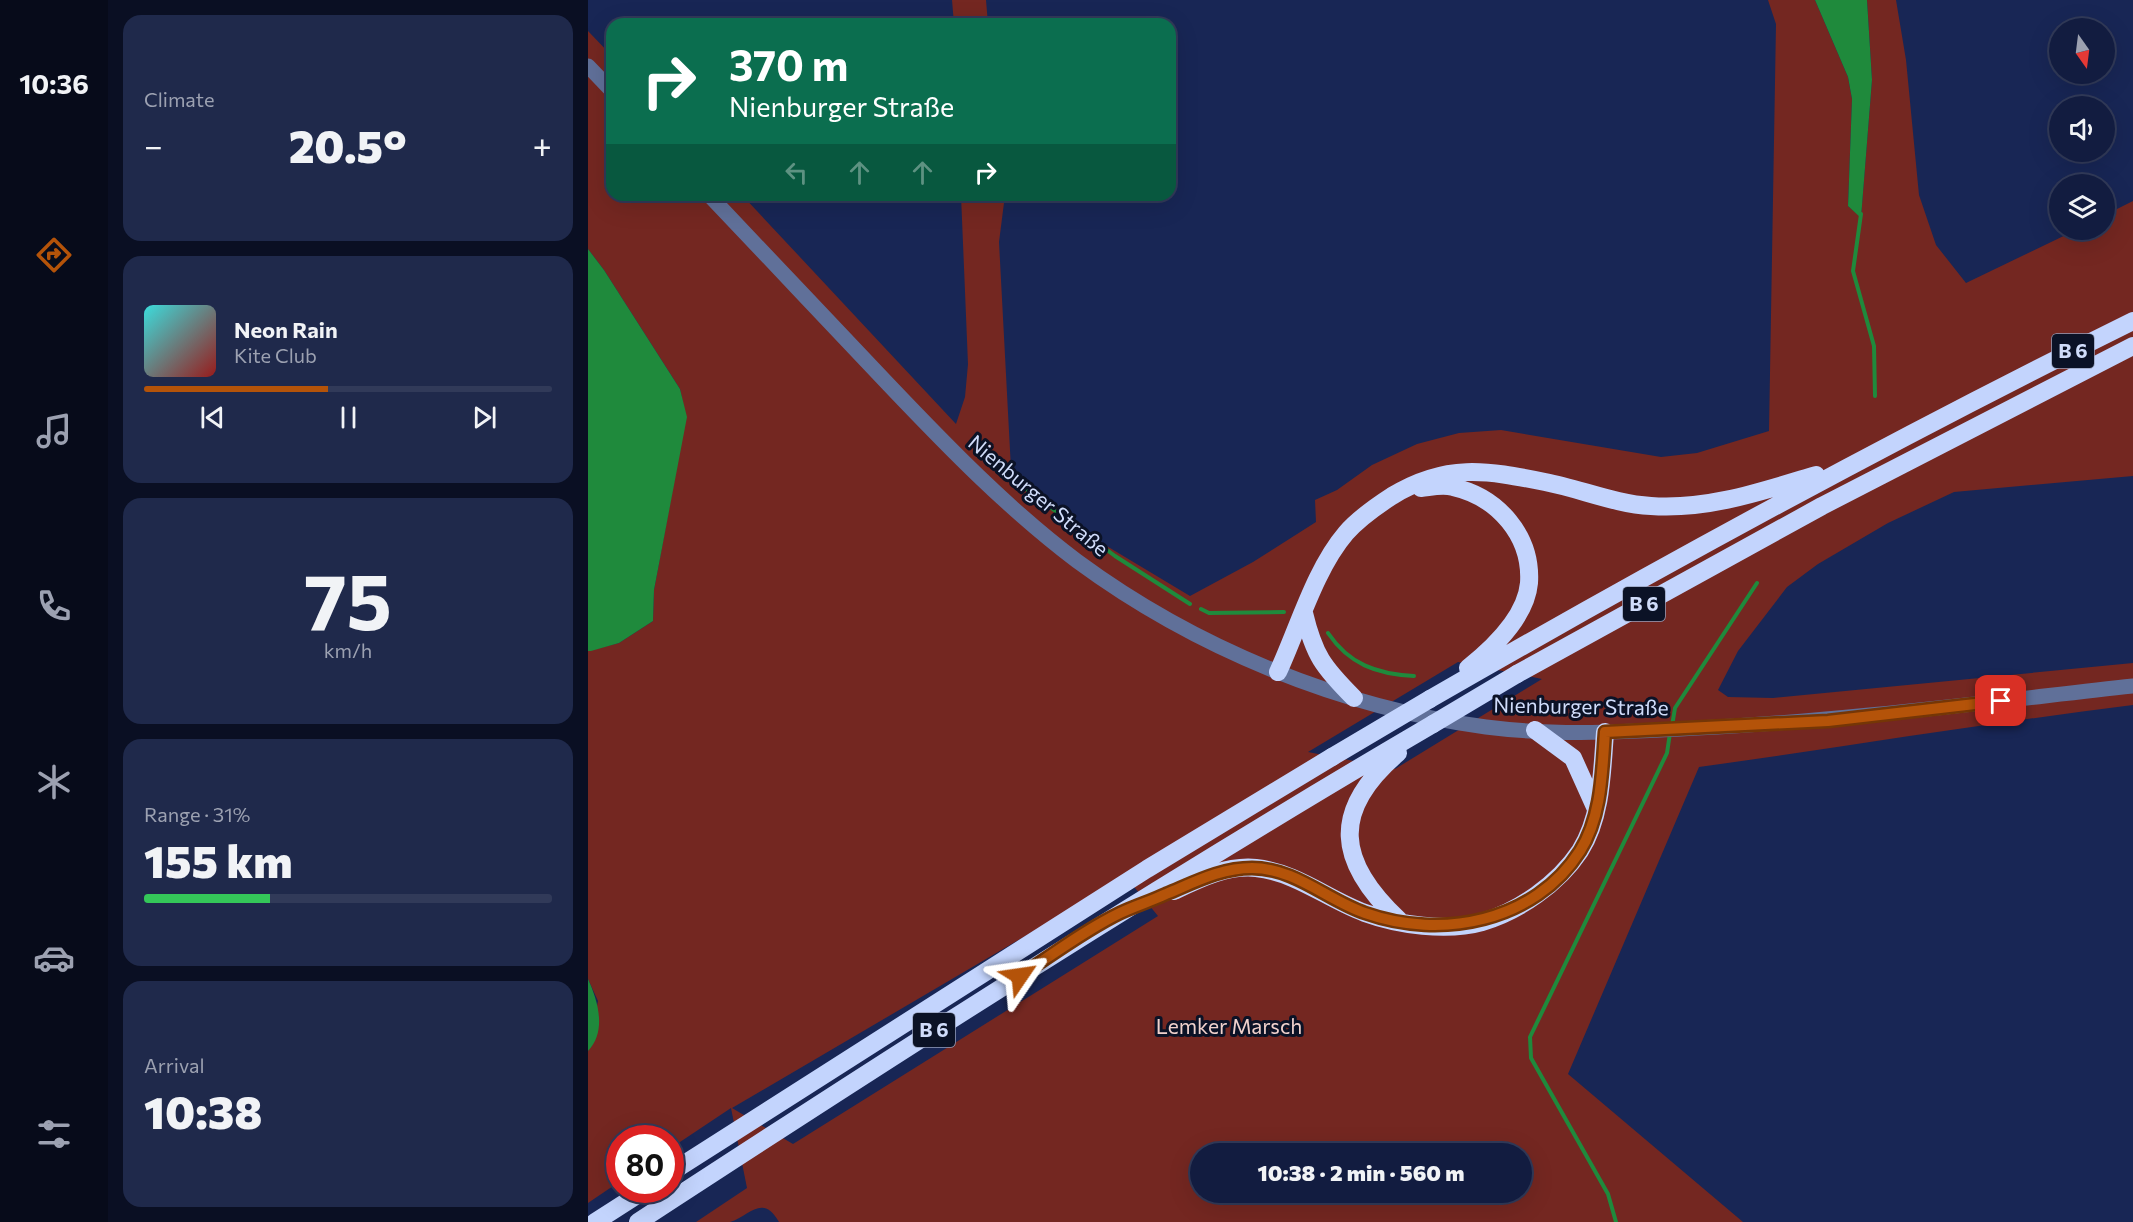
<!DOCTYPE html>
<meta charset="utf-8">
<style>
:root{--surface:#121c40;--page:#1f294b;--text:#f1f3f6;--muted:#9ca1b1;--line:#313a59;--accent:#b45309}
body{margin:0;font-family:Commissioner,sans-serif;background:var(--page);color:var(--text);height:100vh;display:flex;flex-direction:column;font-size:22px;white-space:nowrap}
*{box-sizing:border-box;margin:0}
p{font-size:20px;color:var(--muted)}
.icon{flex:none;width:33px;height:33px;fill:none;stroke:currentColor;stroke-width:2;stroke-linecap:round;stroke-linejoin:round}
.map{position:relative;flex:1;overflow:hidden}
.side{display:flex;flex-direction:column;gap:15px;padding:15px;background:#0a0f23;width:480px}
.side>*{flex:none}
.top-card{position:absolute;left:18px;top:18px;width:570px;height:183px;border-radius:18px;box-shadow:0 6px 24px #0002,0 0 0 2px var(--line);background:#0b6e4f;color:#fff;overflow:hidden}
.needle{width:39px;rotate:166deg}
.tools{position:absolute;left:1461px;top:18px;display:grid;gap:12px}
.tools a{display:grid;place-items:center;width:66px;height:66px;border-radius:50%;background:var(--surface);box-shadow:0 6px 24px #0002,0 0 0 2px var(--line);font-size:30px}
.speed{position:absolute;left:18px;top:1125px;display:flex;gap:12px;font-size:30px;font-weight:700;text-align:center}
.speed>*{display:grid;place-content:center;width:78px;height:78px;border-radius:50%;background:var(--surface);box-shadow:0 6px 24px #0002,0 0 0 2px var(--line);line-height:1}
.speed .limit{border:9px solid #d22;background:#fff;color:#111}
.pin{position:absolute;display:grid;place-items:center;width:51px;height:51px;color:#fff;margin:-26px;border-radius:12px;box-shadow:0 3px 9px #0006}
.me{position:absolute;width:66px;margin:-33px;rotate:58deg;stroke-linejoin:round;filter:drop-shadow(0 0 4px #0008)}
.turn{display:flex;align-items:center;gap:21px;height:126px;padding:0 24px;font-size:27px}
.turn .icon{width:78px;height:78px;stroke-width:2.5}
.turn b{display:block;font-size:42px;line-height:51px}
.lanes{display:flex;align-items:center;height:57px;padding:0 24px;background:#0003;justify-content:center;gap:30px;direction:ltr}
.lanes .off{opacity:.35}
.big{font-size:45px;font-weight:800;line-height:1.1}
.side .widget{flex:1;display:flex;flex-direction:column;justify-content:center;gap:9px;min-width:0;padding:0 21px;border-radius:18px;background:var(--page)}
.side .dial{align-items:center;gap:0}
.dial b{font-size:78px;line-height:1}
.song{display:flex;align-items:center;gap:18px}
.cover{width:72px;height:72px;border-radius:9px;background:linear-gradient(135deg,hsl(180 70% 55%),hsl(0 70% 35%))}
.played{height:6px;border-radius:3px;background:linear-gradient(90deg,var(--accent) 45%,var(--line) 45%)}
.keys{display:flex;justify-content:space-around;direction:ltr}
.heat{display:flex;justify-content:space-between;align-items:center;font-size:33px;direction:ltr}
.charge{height:9px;border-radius:4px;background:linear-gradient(90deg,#34c759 31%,var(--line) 0)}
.trip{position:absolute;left:602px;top:1143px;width:342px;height:60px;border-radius:30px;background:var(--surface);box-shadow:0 6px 24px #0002,0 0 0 2px var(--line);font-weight:800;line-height:60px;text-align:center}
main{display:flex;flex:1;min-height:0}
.tab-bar{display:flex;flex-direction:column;width:108px;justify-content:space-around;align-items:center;background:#070b1a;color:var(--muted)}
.tab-bar .icon{width:42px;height:42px}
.tab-bar .selected{color:var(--accent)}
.tab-bar b{font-size:27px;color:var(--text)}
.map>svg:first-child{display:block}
</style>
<main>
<nav class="tab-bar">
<b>10:36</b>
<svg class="icon selected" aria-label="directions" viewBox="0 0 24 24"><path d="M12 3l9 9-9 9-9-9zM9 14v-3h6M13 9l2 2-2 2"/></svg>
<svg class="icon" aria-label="music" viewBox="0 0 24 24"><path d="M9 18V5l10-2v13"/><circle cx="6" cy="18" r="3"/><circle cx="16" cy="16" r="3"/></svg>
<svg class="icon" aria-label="phone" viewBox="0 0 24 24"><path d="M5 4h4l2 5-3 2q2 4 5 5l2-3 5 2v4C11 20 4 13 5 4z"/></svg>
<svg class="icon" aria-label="climate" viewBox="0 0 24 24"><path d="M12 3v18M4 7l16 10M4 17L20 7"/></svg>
<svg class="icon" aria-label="car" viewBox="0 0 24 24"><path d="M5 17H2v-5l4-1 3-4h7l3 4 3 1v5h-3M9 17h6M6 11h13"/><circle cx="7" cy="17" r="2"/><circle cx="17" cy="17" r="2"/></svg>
<svg class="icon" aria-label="filters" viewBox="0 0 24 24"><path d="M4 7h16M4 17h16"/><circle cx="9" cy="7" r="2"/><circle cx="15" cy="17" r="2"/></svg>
</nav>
<section class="side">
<div class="widget"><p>Climate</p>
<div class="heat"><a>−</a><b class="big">20.5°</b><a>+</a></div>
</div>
<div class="widget">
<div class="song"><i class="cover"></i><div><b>Neon Rain</b><p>Kite Club</p></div></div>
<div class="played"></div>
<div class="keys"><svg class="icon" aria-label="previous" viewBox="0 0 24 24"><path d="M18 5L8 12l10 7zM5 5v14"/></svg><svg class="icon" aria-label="pause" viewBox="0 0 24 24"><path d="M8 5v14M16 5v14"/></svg><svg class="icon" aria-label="next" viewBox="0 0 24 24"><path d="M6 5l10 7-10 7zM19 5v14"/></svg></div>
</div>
<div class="widget dial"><b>75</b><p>km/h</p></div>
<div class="widget"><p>Range · 31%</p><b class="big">155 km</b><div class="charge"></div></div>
<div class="widget"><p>Arrival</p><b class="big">10:38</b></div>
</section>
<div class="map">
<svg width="1545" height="1222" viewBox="0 0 1545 1222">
<rect width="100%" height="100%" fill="#182655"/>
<!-- green -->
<path fill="#742721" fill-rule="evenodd" d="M364,0H398L400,24H366Z
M1180,0H1227L1260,77L1264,99L1260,206L1273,217L1284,80L1279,0H1308L1318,60L1331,195L1348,245L1378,283L1488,230H1516L1517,215L1545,201V476L1366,492L1300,523L1230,564L1199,587L1150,651L1130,690L1140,697L1185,698L1545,663V705C1400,723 1256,747 1111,767L980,1074L1155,1222H191C175,1193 161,1216 142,1222C133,1222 118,1222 108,1222L159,1188L143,1108L83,1148L82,1138H32L31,1182L0,1203V1051L10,1001L0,979V651L31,643L65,621L66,590L98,417L92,389L16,270L0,249V31L24,56V195H154L368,424L377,397L380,364L373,195H417L411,242L423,469L517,545L602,596L665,562L728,522L727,500L749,490L784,465L829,444L871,433L913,430L1073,457L1109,453L1181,431L1188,24ZM870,662L954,679L807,769L720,752ZM538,877L570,916L205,1144L144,1108ZM612,1154H933V1192H612Z"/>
<!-- water -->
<path fill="#1f8a3c" d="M1227,0H1279L1284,80L1273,218L1260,206L1264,99L1260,77Z
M0,249L16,270L92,389L99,417L66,590L65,621L31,643L3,651H0Z
M0,979C10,1001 19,1031 0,1051Z"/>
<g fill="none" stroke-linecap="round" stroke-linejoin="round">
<!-- stream -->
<path stroke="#1f8a3c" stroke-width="4" d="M1273,214L1265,271L1286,346L1287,396
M421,476L527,556L602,604
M613,609L621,613L696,612
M740,633C761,664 788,674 826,676
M1084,726L1087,708L1169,583
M1028,1222L1020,1194L943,1058L942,1037L1079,753L1082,733"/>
<!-- minor -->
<path stroke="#607099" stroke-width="15" d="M0,66L24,91
M121,195C181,258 240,321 300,384C359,446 420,509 489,561C607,648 753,708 898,727C968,736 1040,732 1109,728C1255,721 1400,702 1545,686"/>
<!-- highway -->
<path stroke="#c3d4fd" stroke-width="18" d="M833,488C843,487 855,484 865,487C910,497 944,536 941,583C938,617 905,648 880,668
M716,613C726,655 735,667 766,698
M690,672C710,629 727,569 758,533C771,518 787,507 804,496C858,463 898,470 957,482C993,489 1027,504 1063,506C1120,510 1175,491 1228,475
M929,674L1234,506L1545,346
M842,699C1073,566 1306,439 1545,321
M947,730L985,758L1008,809
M810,753C742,811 749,862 811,920
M586,891C611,879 639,865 668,868C710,873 739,899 777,913C810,925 859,932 894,922C931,911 970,884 992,851C1014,816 1014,771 1017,732
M82,1173L559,869L744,757
M7,1222L57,1190
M50,1222C312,1051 575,882 845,724"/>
<!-- highway-bridge -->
<path stroke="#c3d4fd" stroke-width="18" d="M845,724L929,674
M744,757L842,699"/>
</g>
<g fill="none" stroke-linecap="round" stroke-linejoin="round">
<!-- route casing -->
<g stroke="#753606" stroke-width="15">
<path id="route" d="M432,976C464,955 497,930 532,913C547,906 563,901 578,894C607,882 633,868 664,868C707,868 739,900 777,913C853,940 947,922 992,851C1014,816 1014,771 1017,732L1240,721L1413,701"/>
</g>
<!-- route -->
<use href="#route" stroke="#b45309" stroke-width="10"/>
</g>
<g text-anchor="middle" stroke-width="6" stroke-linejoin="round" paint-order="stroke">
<!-- shield labels -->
<g fill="#0b1226" stroke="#959fba" stroke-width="1.5">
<rect x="1464" y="334" width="42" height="34" rx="4.5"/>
<rect x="1035" y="587" width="42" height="34" rx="4.5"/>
<rect x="325" y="1013" width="42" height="34" rx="4.5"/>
</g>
<g font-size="20" font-weight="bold" fill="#d0dcfa">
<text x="1485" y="358">B 6</text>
<text x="1056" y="611">B 6</text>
<text x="346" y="1037">B 6</text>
</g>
<!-- street labels -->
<g font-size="21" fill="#d0dcfa" stroke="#0b1226">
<text transform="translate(450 496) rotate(40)" y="7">Nienburger Straße</text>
<text transform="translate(993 707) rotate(1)" y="7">Nienburger Straße</text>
</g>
<!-- park labels -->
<g font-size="21" fill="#f0d1cc" stroke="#0b1226">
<text x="641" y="1034">Lemker Marsch</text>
</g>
</g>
</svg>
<div class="tools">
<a><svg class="needle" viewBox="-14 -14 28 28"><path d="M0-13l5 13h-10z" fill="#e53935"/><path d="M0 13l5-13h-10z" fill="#9ca1b1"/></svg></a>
<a><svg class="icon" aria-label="sound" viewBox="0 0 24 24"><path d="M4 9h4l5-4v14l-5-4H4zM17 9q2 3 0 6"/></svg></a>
<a><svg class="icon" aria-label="layers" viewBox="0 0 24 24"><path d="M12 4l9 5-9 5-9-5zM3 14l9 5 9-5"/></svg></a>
</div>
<div class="speed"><div class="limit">80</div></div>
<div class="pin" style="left:1413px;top:701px;background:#d93025"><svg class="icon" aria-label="arrive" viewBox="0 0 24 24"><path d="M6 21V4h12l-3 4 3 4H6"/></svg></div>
<svg class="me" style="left:432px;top:976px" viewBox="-20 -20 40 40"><path d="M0-17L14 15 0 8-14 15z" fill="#b45309" stroke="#fff" stroke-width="4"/></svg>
<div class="trip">10:38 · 2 min · 560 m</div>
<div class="top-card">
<div class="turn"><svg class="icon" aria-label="right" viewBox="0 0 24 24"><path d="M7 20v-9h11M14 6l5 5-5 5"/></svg><div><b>370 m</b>Nienburger Straße</div></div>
<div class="lanes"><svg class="icon off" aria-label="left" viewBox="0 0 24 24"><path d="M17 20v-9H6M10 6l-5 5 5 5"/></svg><svg class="icon off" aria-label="ahead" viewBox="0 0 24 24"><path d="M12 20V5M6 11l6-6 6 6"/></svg><svg class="icon off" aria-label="ahead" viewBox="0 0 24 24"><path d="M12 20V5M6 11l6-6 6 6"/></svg><svg class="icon" aria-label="right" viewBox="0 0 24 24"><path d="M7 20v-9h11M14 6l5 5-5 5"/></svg></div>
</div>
</div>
</main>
